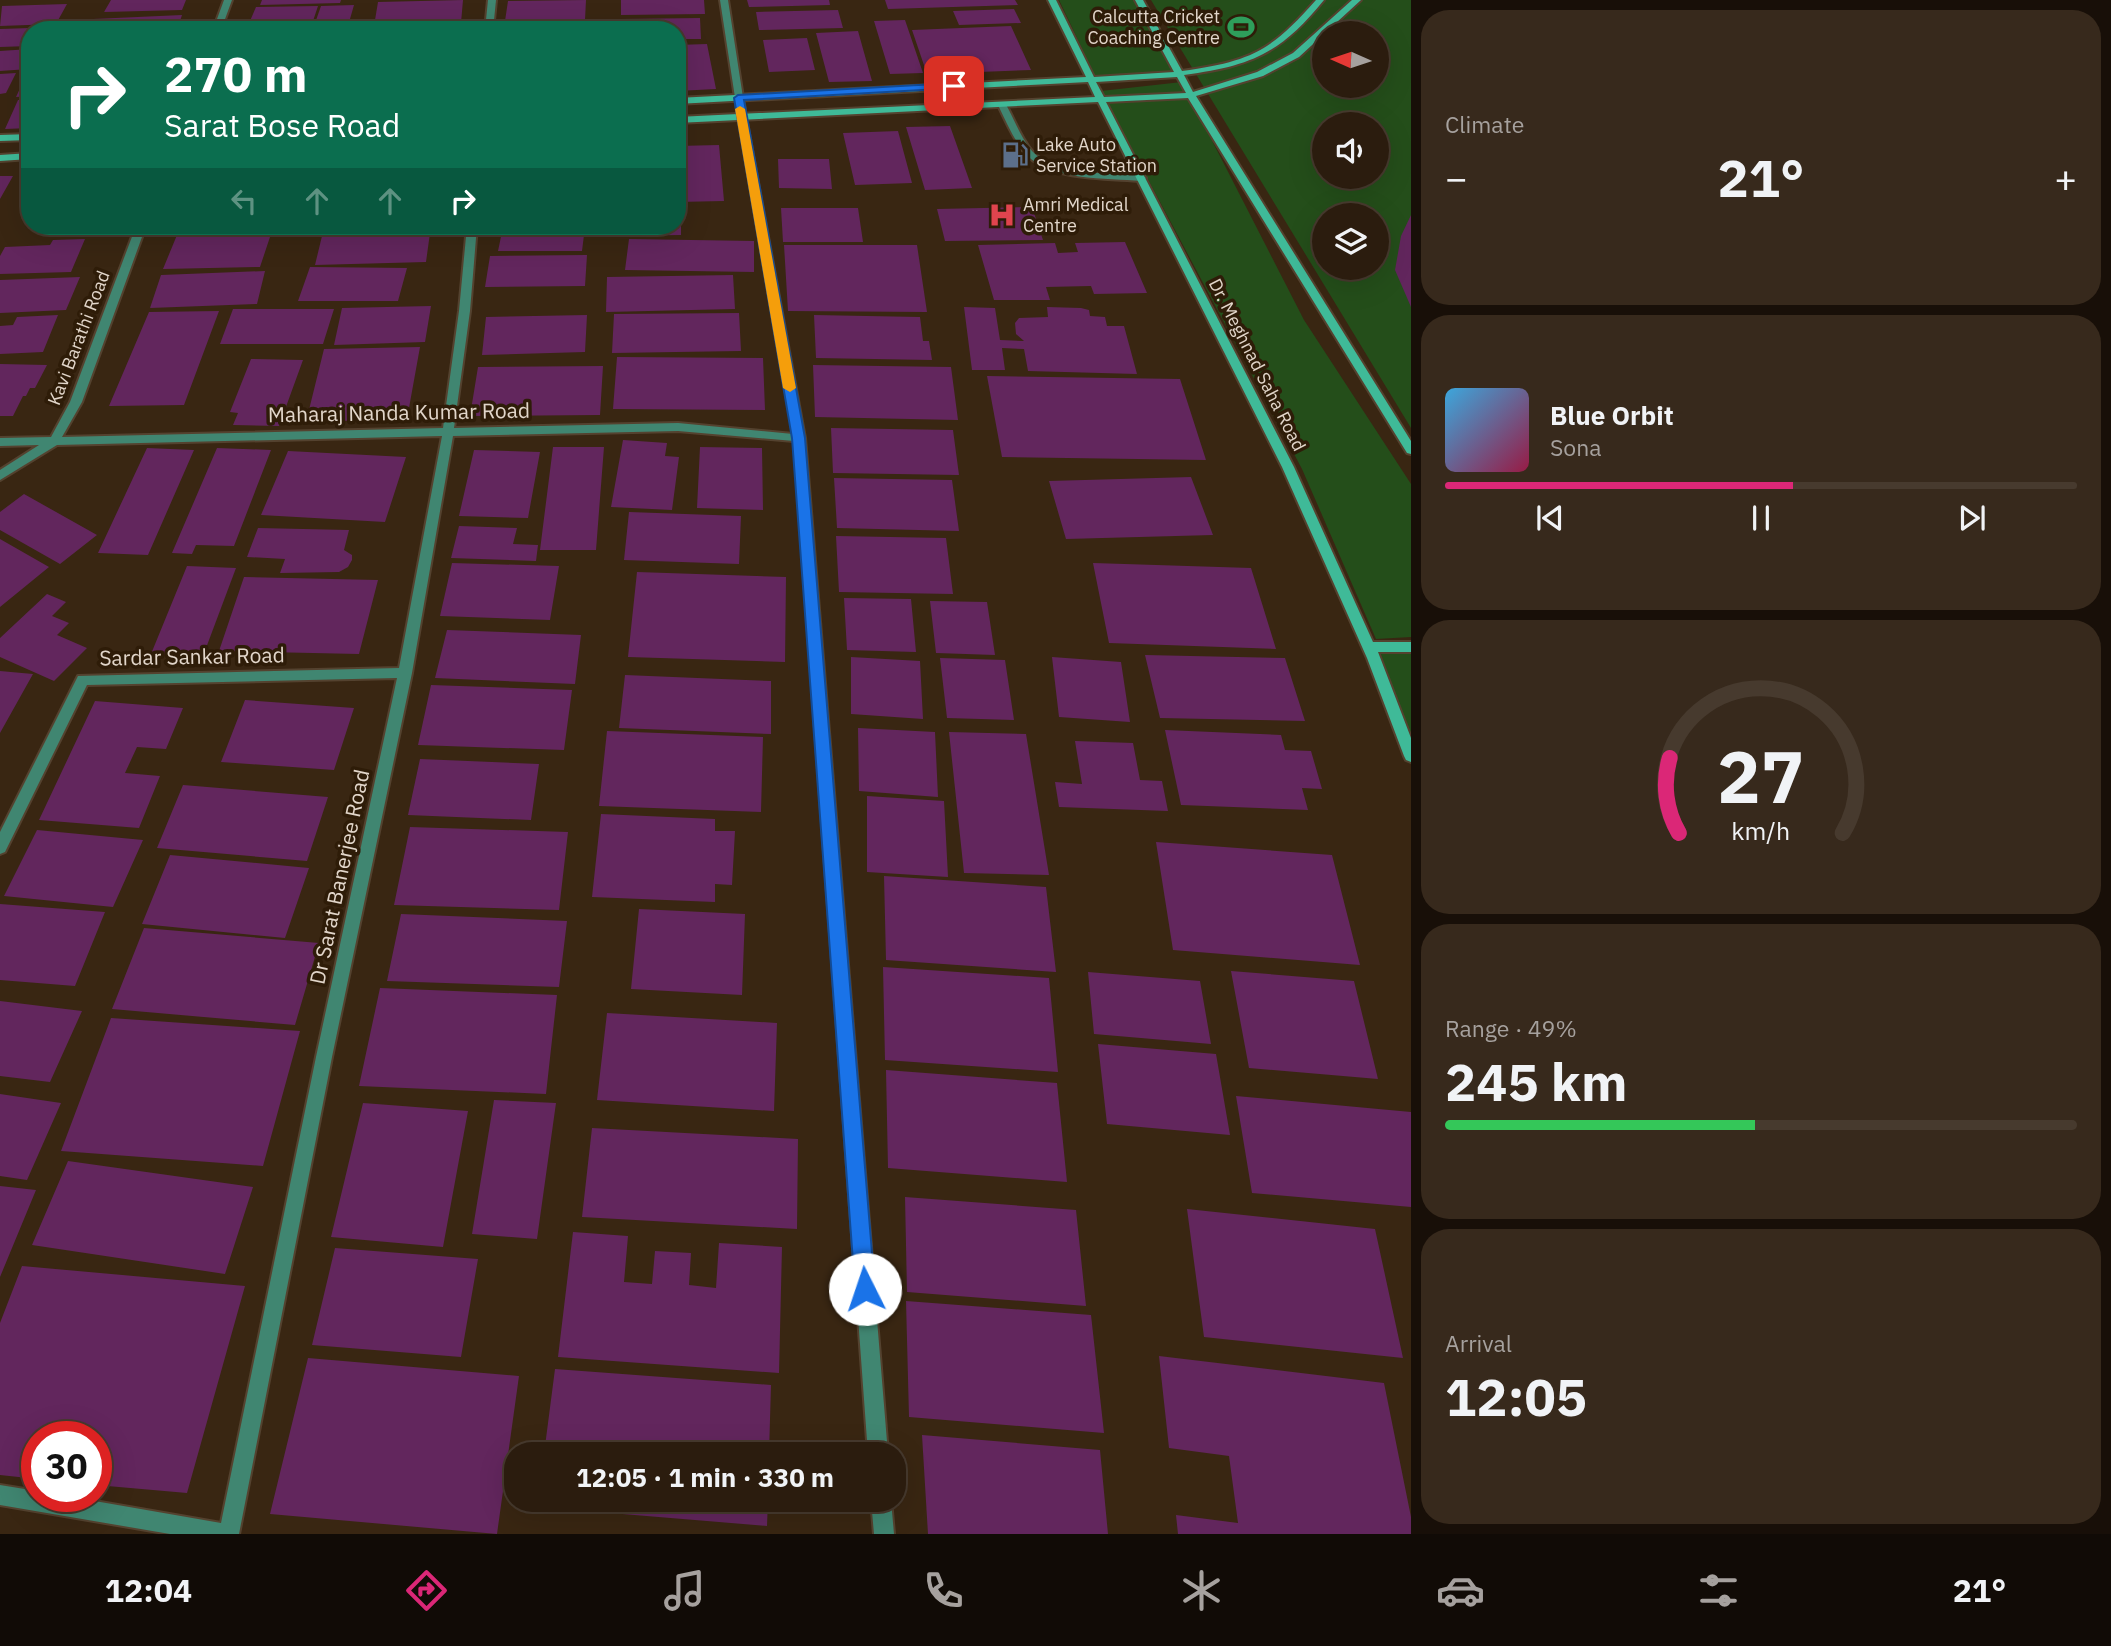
<!DOCTYPE html>
<meta charset="utf-8">
<style>
:root{--surface:#2b1c0e;--page:#37291c;--text:#f1f3f6;--muted:#a6a19e;--line:#473a2e;--accent:#db2777}
body{margin:0;font-family:"IBM Plex Sans",sans-serif;background:var(--page);color:var(--text);height:100vh;display:flex;flex-direction:column;font-size:26px;white-space:nowrap}
*{box-sizing:border-box;margin:0}
p{font-size:23px;color:var(--muted)}
.icon{flex:none;width:38px;height:38px;fill:none;stroke:currentColor;stroke-width:2;stroke-linecap:round;stroke-linejoin:round}
.map{position:relative;flex:1;overflow:hidden}
.side{display:flex;flex-direction:column;gap:10px;padding:10px;background:#180f08;width:700px}
.side>*{flex:none}
.banner{position:absolute;left:21px;top:21px;width:665px;height:214px;border-radius:28px;box-shadow:0 7px 28px #0002,0 0 0 2px var(--line);background:#0b6e4f;color:#fff;overflow:hidden}
.needle{width:46px;rotate:273deg}
.fabs{position:absolute;left:1312px;top:21px;display:grid;gap:14px}
.fabs a{display:grid;place-items:center;width:77px;height:77px;border-radius:50%;background:var(--surface);box-shadow:0 7px 28px #0002,0 0 0 2px var(--line);font-size:35px}
.speed{position:absolute;left:21px;top:1421px;display:flex;gap:14px;font-size:35px;font-weight:700;text-align:center}
.speed>*{display:grid;place-content:center;width:91px;height:91px;border-radius:50%;background:var(--surface);box-shadow:0 7px 28px #0002,0 0 0 2px var(--line);line-height:1}
.speed .limit{border:10px solid #d22;background:#fff;color:#111}
.pin{position:absolute;display:grid;place-items:center;width:60px;height:60px;color:#fff;margin:-30px;border-radius:14px;box-shadow:0 4px 10px #0006}
.me{position:absolute;width:77px;margin:-38px;rotate:356deg;stroke-linejoin:round;filter:drop-shadow(0 0 5px #0008)}
.turn{display:flex;align-items:center;gap:24px;height:147px;padding:0 28px;font-size:32px}
.turn .icon{width:91px;height:91px;stroke-width:2.5}
.turn b{display:block;font-size:49px;line-height:60px}
.lanes{display:flex;align-items:center;height:66px;padding:0 28px;background:#0003;justify-content:center;gap:35px;direction:ltr}
.lanes .off{opacity:.35}
.big{font-size:52px;font-weight:800;line-height:1.1}
.side .tile{flex:1;display:flex;flex-direction:column;justify-content:center;gap:10px;min-width:0;padding:0 24px;border-radius:28px;background:var(--page)}
.side .dial{align-items:center;gap:0}
.dial svg{height:182px;overflow:visible;fill:none;stroke:var(--line);stroke-width:7;stroke-linecap:round;text-anchor:middle}
.dial text{fill:var(--text);stroke:none}
.song{display:flex;align-items:center;gap:21px}
.cover{width:84px;height:84px;border-radius:10px;background:linear-gradient(135deg,hsl(200 70% 55%),hsl(340 70% 35%))}
.played{height:7px;border-radius:4px;background:linear-gradient(90deg,var(--accent) 55%,var(--line) 55%)}
.keys{display:flex;justify-content:space-around;direction:ltr}
.heat{display:flex;justify-content:space-between;align-items:center;font-size:38px;direction:ltr}
.charge{height:10px;border-radius:5px;background:linear-gradient(90deg,#34c759 49%,var(--line) 0)}
.trip{position:absolute;left:504px;top:1442px;width:402px;height:70px;border-radius:28px;background:var(--surface);box-shadow:0 7px 28px #0002,0 0 0 2px var(--line);font-weight:800;line-height:70px;text-align:center}
.tab-bar{display:flex;height:112px;justify-content:space-around;align-items:center;background:#110b06;color:var(--muted)}
.tab-bar .icon{width:49px;height:49px}
.tab-bar .selected{color:var(--accent)}
.tab-bar b{font-size:32px;color:var(--text)}
main{display:flex;flex:1;min-height:0}
.map>svg:first-child{display:block}
</style>
<main>
<div class="map">
<svg width="1411" height="1534" viewBox="0 0 1411 1534">
<rect width="100%" height="100%" fill="#392612"/>
<!-- green -->
<path fill="#244e1a" fill-rule="evenodd" d="M1059,0H1137L1176,74L1097,80Z
M1151,0H1411V428ZM1325,33H1377V86H1325ZM1325,124H1377V177H1325ZM1325,215H1377V268H1325Z
M1182,82L1304,320L1411,484V637L1376,639L1302,469L1101,91Z
M1411,651V737L1380,652Z"/>
<!-- building -->
<path fill="#62265d" d="M111,0H186L182,10L104,12Z
M262,0H341L340,3L260,5Z
M463,0L461,23L374,26L378,2Z
M586,0L585,20L505,21L508,1Z
M621,0H704L705,14L621,15Z
M747,0H829L830,5L749,7Z
M885,0H1015L1018,5L888,9Z
M67,4L56,24L0,26L2,6Z
M354,5L348,26H314L321,6Z
M318,6L313,21H303L301,27L247,28L256,7Z
M1014,9L1021,23L959,25L953,11Z
M838,10L843,28L759,30L756,12Z
M182,15L177,30H77L78,26L90,25L93,19Z
M700,18L701,39H677V30H620V19Z
M905,20L923,73L890,74L874,21Z
M599,21V30H502L503,23Z
M1011,26L1031,70L927,74L912,30Z
M30,28V46L0,47V29Z
M858,31L872,81L829,82L816,33Z
M807,38L815,70L769,72L763,40Z
M707,44L716,89L677,91V45Z
M30,49V96L16,97L29,69L0,71V51Z
M16,73L6,93L0,94V74Z
M18,100H30V128L5,129Z
M950,126L972,188L925,190L906,127Z
M898,131L912,183L855,185L843,133Z
M719,145L724,201L677,202V146Z
M778,159H829L832,189L779,188Z
M0,176H13L0,199Z
M677,205H681V235L611,236V226H677Z
M1032,207L1043,240L945,241L937,209Z
M781,208H858L863,242H783Z
M1411,215V307L1395,270L1401,236Z
M503,227H585L582,251H498Z
M430,233L426,262L315,265L322,236Z
M271,234L260,267L163,269L177,235Z
M85,239L71,272L0,274V256L5,247L50,245L53,240Z
M629,239L754,241V272L625,270Z
M1125,242L1147,293L1094,294L1091,286L1046,287L1050,300H994L978,245L1055,243L1058,253L1078,252L1075,243Z
M784,245H917L927,312L788,311Z
M587,255L585,286L485,287L490,256Z
M310,267L407,268L398,301H298Z
M265,271L257,304L150,308L161,275Z
M733,275L735,309L606,312L607,277Z
M80,277L66,310L0,313V280Z
M431,306L425,342L334,345L342,308Z
M964,307L995,308L1000,340L1024,341L1016,334L1015,323L1019,318L1048,317L1047,307L1081,308L1089,310L1090,316L1105,317L1107,326H1124L1137,374L1028,371L1024,349L1002,348L1005,370H972Z
M233,309H334L323,344H220Z
M219,311L184,405L109,406L149,312Z
M739,313L741,351L612,353L614,314Z
M58,315L43,352L0,354V326L13,325L17,317Z
M587,315L585,352L482,355L486,317Z
M814,315L920,317L923,341H929L932,360L816,358Z
M420,347L407,419L306,422L324,349Z
M617,357L763,358L765,410L613,409Z
M251,359L303,360L279,426L233,425L238,413L230,412Z
M0,364L47,365L35,388H30L26,396H23L13,416H0Z
M813,365L951,367L958,420L815,417Z
M603,366L600,415L470,416L478,367Z
M987,376L1180,379L1206,460L1002,457Z
M831,428L953,430L959,475L833,473Z
M623,440L667,443L665,456L679,457L672,510L611,507Z
M553,447H604L596,550H540Z
M700,447L762,448L763,510L697,508Z
M147,448L194,450L148,555L98,553Z
M217,448L271,450L234,546L196,545L192,554L172,553Z
M474,450L540,452L528,518L459,516Z
M288,451L406,457L385,522L261,515Z
M1191,477L1213,535L1066,539L1049,481Z
M834,478L952,480L959,531L837,528Z
M24,494L97,535L60,564L0,530V512Z
M629,512L741,516L739,564L624,560Z
M459,526L517,528L513,544L538,545L536,561L451,558Z
M258,528L349,530L344,550L352,555V560L348,567L339,572L280,573L285,559L247,557Z
M836,536L946,538L953,594L839,592Z
M0,539L49,567L0,607Z
M452,563L559,566L550,620L440,616Z
M1093,563L1251,568L1276,649L1109,643Z
M187,566L236,568L203,656L151,654Z
M637,572L786,577L785,662L628,657Z
M244,577L378,580L359,654L219,651Z
M47,594L66,602L52,616L69,623L57,635L87,648L54,681L0,657V638Z
M844,598L911,599L916,652L847,650Z
M930,601L987,602L995,655L936,653Z
M447,630L581,635L575,684L435,678Z
M1145,655L1285,658L1305,721L1160,718Z
M851,657L920,661L923,719L851,714Z
M1052,657L1121,662L1130,722L1059,717Z
M940,658L1005,660L1014,720L947,718Z
M0,671L33,674L0,733Z
M625,675L771,681V734L619,728Z
M431,685L572,690L564,750L418,745Z
M245,700L354,708L334,770L221,762Z
M95,701L183,708L166,749L137,747L125,773L160,776L139,828L39,820Z
M858,728L935,732L938,797L859,791Z
M1165,730L1281,735L1285,750L1311,751L1322,789L1302,788L1308,810L1181,805Z
M607,731L763,737L761,812L599,806Z
M949,732L1026,734L1049,875L964,873Z
M1075,741L1133,743L1140,780L1162,781L1168,811L1059,807L1055,782L1082,784Z
M420,759L539,764L531,820L408,815Z
M183,785L328,797L307,861L157,848Z
M867,796L944,801L948,877L867,872Z
M601,814L715,819V831H735L732,885L715,884V902L592,897Z
M410,827L568,832L559,910L394,905Z
M37,830L143,840L113,907L4,896Z
M1156,842L1332,855L1360,965L1173,950Z
M170,855L309,868L285,938L142,924Z
M884,876L1046,887L1056,972L886,960Z
M0,904L105,912L75,986L0,980Z
M639,909L745,914L742,995L631,989Z
M401,914L567,921L559,987L387,981Z
M144,928L319,943L295,1025L112,1009Z
M883,967L1049,978L1058,1072L885,1060Z
M1231,971L1354,981L1378,1079L1249,1068Z
M1088,972L1200,981L1211,1044L1094,1034Z
M380,988L557,995L546,1094L359,1086Z
M0,1001L82,1011L50,1082L0,1076Z
M607,1013L777,1023L774,1111L597,1100Z
M111,1018L300,1031L263,1166L61,1151Z
M1098,1044L1216,1054L1230,1135L1107,1124Z
M886,1070L1057,1083L1067,1182L888,1168Z
M0,1094L61,1103L27,1180L0,1176Z
M1236,1096L1411,1112V1207L1252,1193Z
M494,1100L556,1103L537,1239L472,1234Z
M363,1103L468,1111L443,1247L331,1237Z
M592,1128L798,1139L797,1229L582,1217Z
M68,1161L253,1187L225,1274L32,1245Z
M0,1186L36,1190L0,1277Z
M905,1197L1076,1210L1086,1306L907,1292Z
M1187,1209L1375,1229L1403,1358L1204,1337Z
M573,1232L628,1236L624,1282L652,1284L655,1251L691,1253L689,1285L716,1288L719,1243L782,1247L779,1373L558,1357Z
M335,1248L478,1259L461,1357L312,1345Z
M22,1266L245,1286L187,1493L96,1485V1437H37V1479L0,1475V1323Z
M906,1301L1091,1315L1104,1433L909,1417Z
M1159,1356L1384,1383L1411,1517V1534H1178L1176,1515L1238,1523L1229,1456L1169,1448Z
M308,1358L519,1376L497,1534L270,1514Z
M555,1369L771,1385L769,1454H544Z
M922,1435L1100,1450L1108,1534H928Z
M539,1500H768L767,1526L538,1507Z"/>
<g fill="none" stroke-linecap="round" stroke-linejoin="round">
<!-- lane casing -->
<g stroke="#54422f" stroke-width="4">
<path id="lane" d="M999,103H1005C1014,118 1020,137 1032,151C1054,176 1109,173 1141,175L1146,178L1141,181C1108,178 1048,181 1025,153C1013,139 1006,121 998,105Z"/>
</g>
<!-- street casing -->
<g stroke="#54422f" stroke-width="4">
<path id="street" d="M224,0H232L221,30H213Z
M488,0H496L493,30H485Z
M720,0H728L746,117L805,438L888,1454H868L794,441L678,431L453,436L412,673L332,1057L239,1534H170L0,1505V1485L37,1491V1496H66L221,1523L316,1057L397,678L87,685L5,852L0,854V832L78,676L399,668L442,436L57,445L0,480V470L39,445L0,446V438L51,437L70,402L136,226H146L82,402L62,437L443,428L459,311L467,226H477L470,311L454,428L678,423L793,434L738,117Z
M871,1500H891L894,1534H874Z"/>
</g>
<!-- secondary casing -->
<g stroke="#54422f" stroke-width="4">
<path id="secondary" d="M1048,0H1056L1094,77L1174,72L1135,0H1143L1182,71C1251,61 1270,52 1316,0H1324C1281,53 1252,66 1184,75L1193,92L1257,72L1293,53L1352,0H1361L1299,57L1263,76L1196,96L1411,441V454L1407,453L1188,98L1106,102L1294,467L1373,642H1411V652H1378L1411,738V762L1406,760L1404,756L1367,658L1282,467L1098,102L677,123V117L1095,97L1088,82L677,104V98L1086,77ZM1177,77L1186,93L1104,97L1096,82Z
M30,134V140L0,141V135Z
M30,153V159L0,161V155Z"/>
</g>
<!-- lane -->
<use href="#lane" fill="#408671" fill-rule="evenodd"/>
<!-- street -->
<use href="#street" fill="#408671" fill-rule="evenodd"/>
<!-- secondary -->
<use href="#secondary" fill="#3fba98" fill-rule="evenodd"/>
</g>
<!-- route -->
<path fill="#1a73e8" stroke="#114b97" stroke-width="2" d="M954,83L959,86L958,88L744,100L805,438L875,1289L872,1297L865,1300L858,1297L855,1289L792,438L734,98L738,95Z"/>
<!-- slow -->
<path fill="#f59e0b" d="M740,106L745,109L796,388L790,392L783,388L735,109Z"/>
<!-- icons -->
<defs>
<g id="stadium-bare" transform="scale(2.1)"><path d="M0-5a6.5 5 0 1 0 0 10a6.5 5 0 1 0 0-10ZM-3.5-1.8h7v3.6h-7Z" fill="#2e9e5b" stroke="#2e1c08" stroke-width="2.5" paint-order="stroke"/></g>
<g id="fuel-bare" transform="scale(2.1)"><path d="M-5.5-6h7V0h2V4h1.3V-2.5L3-4.5l.8-.8L6-3V5H2.5V1h-1V6h-7ZM-4.2-4.7v3.2H.2V-4.7Z" fill="#5c6f8a" stroke="#2e1c08" stroke-width="2.5" paint-order="stroke"/></g>
<g id="hospital-bare" transform="scale(2.1)"><path d="M-5-5h3v3.5h4V-5h3V5h-3V1.5h-4V5h-3Z" fill="#e0444e" stroke="#2e1c08" stroke-width="2.5" paint-order="stroke"/></g>
</defs>
<g fill-rule="evenodd">
<use href="#stadium-bare" x="1241" y="27"/>
<use href="#fuel-bare" x="1015" y="155"/>
<use href="#hospital-bare" x="1002" y="215"/>
</g>
<g text-anchor="middle" stroke-width="7" stroke-linejoin="round" paint-order="stroke">
<!-- far-poi labels -->
<g font-size="18" fill="#e2d6ca" stroke="#2e1c08" text-anchor="start">
<text x="1220" y="23" text-anchor="end">Calcutta Cricket<tspan x="1220" dy="21">Coaching Centre</tspan></text>
<text x="1036" y="151">Lake Auto<tspan x="1036" dy="21">Service Station</tspan></text>
<text x="1023" y="211">Amri Medical<tspan x="1023" dy="21">Centre</tspan></text>
</g>
<!-- far-street labels -->
<g font-size="18" fill="#e2d6ca" stroke="#2e1c08">
<text transform="translate(79 338) rotate(-69)" y="6">Kavi Barathi Road</text>
<text transform="translate(1257 365) rotate(63)" y="6">Dr. Meghnad Saha Road</text>
</g>
<!-- street labels -->
<g font-size="21" fill="#e2d6ca" stroke="#2e1c08">
<text transform="translate(399 413) rotate(-1)" y="7">Maharaj Nanda Kumar Road</text>
<text transform="translate(192 657) rotate(-1)" y="7">Sardar Sankar Road</text>
<text transform="translate(340 877) rotate(-78)" y="7">Dr Sarat Banerjee Road</text>
</g>
</g>
</svg>
<div class="fabs">
<a><svg class="needle" viewBox="-14 -14 28 28"><path d="M0-13l5 13h-10z" fill="#e53935"/><path d="M0 13l5-13h-10z" fill="#a6a19e"/></svg></a>
<a><svg class="icon" aria-label="sound" viewBox="0 0 24 24"><path d="M4 9h4l5-4v14l-5-4H4zM17 9q2 3 0 6"/></svg></a>
<a><svg class="icon" aria-label="layers" viewBox="0 0 24 24"><path d="M12 4l9 5-9 5-9-5zM3 14l9 5 9-5"/></svg></a>
</div>
<div class="speed"><div class="limit">30</div></div>
<div class="pin" style="left:954px;top:86px;background:#d93025"><svg class="icon" aria-label="arrive" viewBox="0 0 24 24"><path d="M6 21V4h12l-3 4 3 4H6"/></svg></div>
<svg class="me" style="left:865px;top:1289px" viewBox="-20 -20 40 40"><circle r="19" fill="#fff"/><path d="M0-13L10 11 0 6-10 11z" fill="#1a73e8"/></svg>
<div class="trip">12:05 · 1 min · 330 m</div>
<div class="banner">
<div class="turn"><svg class="icon" aria-label="right" viewBox="0 0 24 24"><path d="M7 20v-9h11M14 6l5 5-5 5"/></svg><div><b>270 m</b>Sarat Bose Road</div></div>
<div class="lanes"><svg class="icon off" aria-label="left" viewBox="0 0 24 24"><path d="M17 20v-9H6M10 6l-5 5 5 5"/></svg><svg class="icon off" aria-label="ahead" viewBox="0 0 24 24"><path d="M12 20V5M6 11l6-6 6 6"/></svg><svg class="icon off" aria-label="ahead" viewBox="0 0 24 24"><path d="M12 20V5M6 11l6-6 6 6"/></svg><svg class="icon" aria-label="right" viewBox="0 0 24 24"><path d="M7 20v-9h11M14 6l5 5-5 5"/></svg></div>
</div>
</div>
<section class="side">
<div class="tile"><p>Climate</p>
<div class="heat"><a>−</a><b class="big">21°</b><a>+</a></div>
</div>
<div class="tile">
<div class="song"><i class="cover"></i><div><b>Blue Orbit</b><p>Sona</p></div></div>
<div class="played"></div>
<div class="keys"><svg class="icon" aria-label="previous" viewBox="0 0 24 24"><path d="M18 5L8 12l10 7zM5 5v14"/></svg><svg class="icon" aria-label="pause" viewBox="0 0 24 24"><path d="M8 5v14M16 5v14"/></svg><svg class="icon" aria-label="next" viewBox="0 0 24 24"><path d="M6 5l10 7-10 7zM19 5v14"/></svg></div>
</div>
<div class="tile dial"><svg viewBox="0 0 100 80">
<path d="M14 69A42 42 0 1 1 86 69"/>
<path d="M14 69A42 42 0 0 1 10 36" stroke="#db2777"/>
<text x="50" y="56" font-size="32" font-weight="700">27</text>
<text x="50" y="72" font-size="11">km/h</text>
</svg></div>
<div class="tile"><p>Range · 49%</p><b class="big">245 km</b><div class="charge"></div></div>
<div class="tile"><p>Arrival</p><b class="big">12:05</b></div>
</section>
</main>
<nav class="tab-bar">
<b>12:04</b>
<svg class="icon selected" aria-label="directions" viewBox="0 0 24 24"><path d="M12 3l9 9-9 9-9-9zM9 14v-3h6M13 9l2 2-2 2"/></svg>
<svg class="icon" aria-label="music" viewBox="0 0 24 24"><path d="M9 18V5l10-2v13"/><circle cx="6" cy="18" r="3"/><circle cx="16" cy="16" r="3"/></svg>
<svg class="icon" aria-label="phone" viewBox="0 0 24 24"><path d="M5 4h4l2 5-3 2q2 4 5 5l2-3 5 2v4C11 20 4 13 5 4z"/></svg>
<svg class="icon" aria-label="climate" viewBox="0 0 24 24"><path d="M12 3v18M4 7l16 10M4 17L20 7"/></svg>
<svg class="icon" aria-label="car" viewBox="0 0 24 24"><path d="M5 17H2v-5l4-1 3-4h7l3 4 3 1v5h-3M9 17h6M6 11h13"/><circle cx="7" cy="17" r="2"/><circle cx="17" cy="17" r="2"/></svg>
<svg class="icon" aria-label="filters" viewBox="0 0 24 24"><path d="M4 7h16M4 17h16"/><circle cx="9" cy="7" r="2"/><circle cx="15" cy="17" r="2"/></svg>
<b>21°</b>
</nav>
